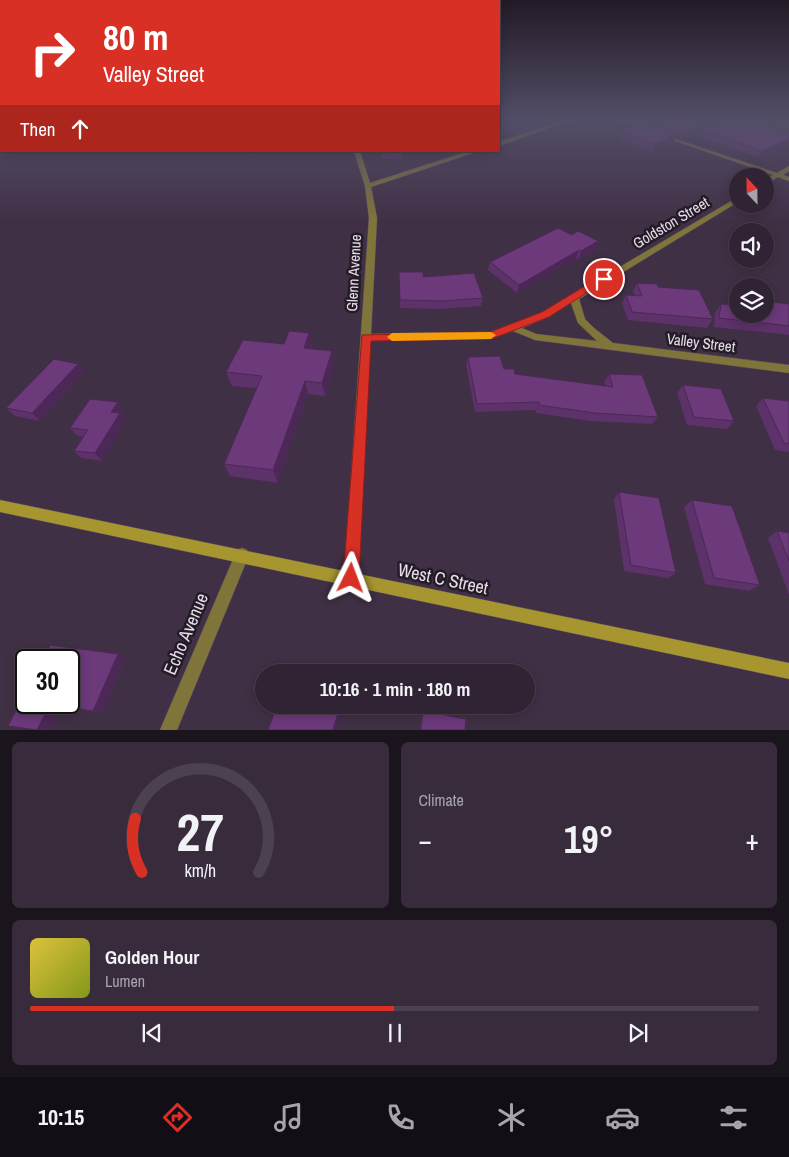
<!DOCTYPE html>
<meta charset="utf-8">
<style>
:root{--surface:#302434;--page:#382c3c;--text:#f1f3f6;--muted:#a8a4ac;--line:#4b414f;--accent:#d93025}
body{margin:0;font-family:"Archivo Narrow",sans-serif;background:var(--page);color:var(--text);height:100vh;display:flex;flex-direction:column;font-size:19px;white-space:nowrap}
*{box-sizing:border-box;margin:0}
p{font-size:16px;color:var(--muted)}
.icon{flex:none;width:28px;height:28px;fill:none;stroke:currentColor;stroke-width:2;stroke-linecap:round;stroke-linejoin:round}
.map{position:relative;height:730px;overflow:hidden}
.drawer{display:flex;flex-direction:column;gap:12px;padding:12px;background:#1a141d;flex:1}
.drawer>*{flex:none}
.banner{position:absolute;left:0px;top:0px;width:500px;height:152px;box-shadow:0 2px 12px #0003,0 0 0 1px var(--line);background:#d93025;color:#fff;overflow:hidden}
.needle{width:32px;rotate:338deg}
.fabs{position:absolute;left:729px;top:168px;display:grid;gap:10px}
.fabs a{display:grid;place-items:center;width:45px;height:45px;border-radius:50%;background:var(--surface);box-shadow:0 2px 12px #0003,0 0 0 1px var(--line);font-size:25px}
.speed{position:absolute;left:15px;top:649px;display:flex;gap:10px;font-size:25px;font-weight:700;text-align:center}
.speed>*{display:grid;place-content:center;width:65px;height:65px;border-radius:50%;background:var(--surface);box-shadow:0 2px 12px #0003,0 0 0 1px var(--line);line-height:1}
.speed .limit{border:2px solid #111;border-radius:8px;background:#fff;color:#111}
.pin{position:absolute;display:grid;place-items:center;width:42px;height:42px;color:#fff;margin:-21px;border:2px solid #fff;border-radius:50%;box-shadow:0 1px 5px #0007}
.me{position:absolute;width:55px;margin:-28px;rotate:3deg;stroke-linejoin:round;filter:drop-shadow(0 0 4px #0008)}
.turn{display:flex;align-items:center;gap:18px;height:105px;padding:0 20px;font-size:22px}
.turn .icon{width:65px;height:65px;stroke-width:2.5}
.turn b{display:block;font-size:35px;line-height:42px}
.then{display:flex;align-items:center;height:48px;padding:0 20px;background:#0003;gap:10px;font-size:19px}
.big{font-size:38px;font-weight:800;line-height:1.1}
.drawer .widget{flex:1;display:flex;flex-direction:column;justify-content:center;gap:8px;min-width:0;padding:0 18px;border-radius:8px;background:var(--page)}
.drawer .dial{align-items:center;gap:0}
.dial svg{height:130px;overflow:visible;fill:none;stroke:var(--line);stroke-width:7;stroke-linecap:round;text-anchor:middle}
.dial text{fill:var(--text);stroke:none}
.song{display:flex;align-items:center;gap:15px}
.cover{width:60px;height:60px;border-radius:8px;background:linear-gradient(135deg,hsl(50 70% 55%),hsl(70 70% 35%))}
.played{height:5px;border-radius:2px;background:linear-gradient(90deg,var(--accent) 50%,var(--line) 50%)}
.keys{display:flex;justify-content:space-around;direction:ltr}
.heat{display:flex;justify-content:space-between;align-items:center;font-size:28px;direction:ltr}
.drawer .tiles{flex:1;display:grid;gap:12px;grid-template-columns:1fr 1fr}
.widget:last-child{grid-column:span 2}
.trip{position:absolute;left:255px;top:664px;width:280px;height:50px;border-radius:25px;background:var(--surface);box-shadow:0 2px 12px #0003,0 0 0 1px var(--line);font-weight:800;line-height:50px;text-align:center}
.tabs{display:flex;height:80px;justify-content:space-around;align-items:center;background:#130e15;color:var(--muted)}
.tabs .icon{width:35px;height:35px}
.tabs .current{color:var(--accent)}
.tabs b{font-size:22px;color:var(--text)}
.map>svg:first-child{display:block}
</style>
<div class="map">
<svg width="789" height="730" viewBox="0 0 789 730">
<rect width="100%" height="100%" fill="#403045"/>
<!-- green -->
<path fill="#554c1c" d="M726,120H789V140Z"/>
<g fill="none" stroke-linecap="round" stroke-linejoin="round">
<!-- minor casing -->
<g stroke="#5b4c5f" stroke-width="1">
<path id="minor" d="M564,120H572L499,146V142Z
M620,120H628L652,130L647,131Z
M661,134L777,173L789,166V171L783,175L789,177V181L778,177L765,185V180L773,175L661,136Z
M354,151H360L370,183L469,151H479L371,187L377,218L371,334L491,332L542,313L738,197V202L579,299L585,319L594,328L613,343L789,365V373L535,340L513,331L491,338L370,340L358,578L356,583L351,585L346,583L344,578L369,218L365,186ZM571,303L578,323L597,341L536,334L522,328L548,317Z
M242,548L247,550L249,555L177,730H160L237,550Z"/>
</g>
<!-- secondary casing -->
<g stroke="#5b4c5f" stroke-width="1">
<path id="secondary" d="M0,500L789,663V679L0,512Z"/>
</g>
<!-- minor -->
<use href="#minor" fill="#7f7439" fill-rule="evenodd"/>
<!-- secondary -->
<use href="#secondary" fill="#a7952f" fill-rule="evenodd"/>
</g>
<!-- wall -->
<path fill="#5d316a" d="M651,122L700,126L698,130L682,137L676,135L673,141L652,151L619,138L621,131L650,125Z
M703,130L789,133V143L758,157L700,137Z
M380,151H401L402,158L382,159Z
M572,235L598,241L595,250L578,260L576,258L517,293L488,270L490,262Z
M399,272L423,277L483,298L481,306L442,309L400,308Z
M637,283L658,287L713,319L707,328L628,320L622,303L626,295H635L633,291Z
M721,304L738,314L789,304V335L714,327L715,313Z
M309,333L312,347L311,349L332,351L334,365L325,396L308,394L278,483L230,476L224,464L257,388L232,386L226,372L284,344Z
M468,357L504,369L515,374L606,386L604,382L609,374L658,417L652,424L590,421L536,413V410L475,412L466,365Z
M78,364L84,372L40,421L15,416L6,408Z
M683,385L734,421L727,429L687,425L677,393Z
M763,398L789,401V452L775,450L756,406Z
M118,402L124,410L121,414L126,421L102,461L81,458L74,451L83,437L77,436L70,428Z
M619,492L676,573L668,578L624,571L614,499Z
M692,500L760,585L749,591L705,584L684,507Z
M777,531L789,533V595L768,538Z
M126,658L103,713L61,707L50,730L26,691Z
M423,711L465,730H420L422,714Z"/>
<!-- shaded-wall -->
<path fill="#4c2856" d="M700,126L698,130L682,137L683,134Z
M676,134L673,141L652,151L655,144Z
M789,139V143L758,157L762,151Z
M598,241L595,250L578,260L581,251Z
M579,250L576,258L517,293L519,285Z
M309,333L312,347L306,362L304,348Z
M332,351L334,365L325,396L322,383Z
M78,364L84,372L40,421L32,413Z
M305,381L308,394L278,483L273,470Z
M118,402L124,410L121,414L126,421L102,461L95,453L111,412Z
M118,654L126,658L103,713L93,711Z
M50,704L61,707L50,730H37Z
M340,706L342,708L336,730H333Z"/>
<!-- building -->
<path fill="#6c397b" stroke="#4c2856" d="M655,120H683L700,126L683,134L651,122Z
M726,120H746L789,133V139L762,151L703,130Z
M643,122L676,134L655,144L621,131Z
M382,151H401L402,152L382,154Z
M558,228L572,235L578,231L598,241L581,251L579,250L519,285L490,262Z
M399,272H423V277L474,273L483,298L443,301L400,300Z
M637,283L657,284L658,287L699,290L713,319L632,312L626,295L642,296Z
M765,301L789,304V326L719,318L721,304L738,306V314H765Z
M289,331L309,333L304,348L332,351L322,383L305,381L273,470L224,464L262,376L226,372L243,340L284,344Z
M500,356L504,369H514L515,374L613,387L609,374L642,375L658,417L594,413L539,405V402L477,404L468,357Z
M54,359L78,364L32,413L6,408Z
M683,385L721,389L734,421L694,417Z
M763,398L789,401V444L784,443Z
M90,399L118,402L111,412L120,413L95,453L74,451L88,430L70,428Z
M619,492L659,498L676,573L631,565Z
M692,500L732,506L760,585L714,578Z
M777,531L789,533V561Z
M50,645L118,654L93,711L50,704L37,730L8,726L26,691V702H69V660H43Z
M277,705H337L340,706L333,730H268Z
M423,711L466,719L465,730H421Z"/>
<!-- sky -->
<linearGradient id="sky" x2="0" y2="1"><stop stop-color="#231a26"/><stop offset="0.54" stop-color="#534e68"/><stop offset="1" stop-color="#534e68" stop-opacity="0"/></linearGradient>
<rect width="789" height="222" fill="url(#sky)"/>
<!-- route -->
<path fill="#d93025" stroke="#8d1f18" d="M600,277L608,279L549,317L491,339L371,341L359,578L357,584L351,587L346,584L343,578L362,335L490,332L542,312Z"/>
<!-- slow -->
<path fill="#f59e0b" d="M491,332L496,335L491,339L392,341L387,337L392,333Z"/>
<g text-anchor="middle" stroke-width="5" stroke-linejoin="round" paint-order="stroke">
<!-- street labels -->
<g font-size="15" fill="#e7ddea" stroke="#231b25">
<text transform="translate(671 223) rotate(-31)" y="5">Goldston Street</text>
<text transform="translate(354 273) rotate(-87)" y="5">Glenn Avenue</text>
<text transform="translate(701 343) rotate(7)" y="5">Valley Street</text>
</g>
<!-- near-street labels -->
<g font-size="18" fill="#e7ddea" stroke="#231b25">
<text transform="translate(443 579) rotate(12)" y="6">West C Street</text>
<text transform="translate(186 634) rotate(-67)" y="6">Echo Avenue</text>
</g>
</g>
</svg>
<div class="fabs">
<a><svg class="needle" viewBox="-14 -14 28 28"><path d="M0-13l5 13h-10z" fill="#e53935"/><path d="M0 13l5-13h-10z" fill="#a8a4ac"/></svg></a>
<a><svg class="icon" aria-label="sound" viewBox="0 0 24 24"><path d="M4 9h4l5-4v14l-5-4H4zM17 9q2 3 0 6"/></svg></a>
<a><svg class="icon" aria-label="layers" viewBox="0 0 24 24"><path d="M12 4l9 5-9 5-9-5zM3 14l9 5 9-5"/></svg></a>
</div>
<div class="speed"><div class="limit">30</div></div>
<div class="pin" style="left:604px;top:279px;background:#d93025"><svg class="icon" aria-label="arrive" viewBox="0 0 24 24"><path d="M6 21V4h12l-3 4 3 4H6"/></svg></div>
<svg class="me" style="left:351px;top:578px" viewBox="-20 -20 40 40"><path d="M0-17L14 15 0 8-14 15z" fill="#d93025" stroke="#fff" stroke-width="4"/></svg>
<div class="trip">10:16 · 1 min · 180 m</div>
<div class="banner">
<div class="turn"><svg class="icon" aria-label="right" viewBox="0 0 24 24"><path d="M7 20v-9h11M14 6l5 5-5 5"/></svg><div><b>80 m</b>Valley Street</div></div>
<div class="then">Then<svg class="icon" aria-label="ahead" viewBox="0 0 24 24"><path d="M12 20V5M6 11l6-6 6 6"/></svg></div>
</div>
</div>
<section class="drawer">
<div class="tiles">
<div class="widget dial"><svg viewBox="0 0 100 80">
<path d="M14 69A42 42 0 1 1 86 69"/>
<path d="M14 69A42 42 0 0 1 10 36" stroke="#d93025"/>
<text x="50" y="56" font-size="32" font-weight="700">27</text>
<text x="50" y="72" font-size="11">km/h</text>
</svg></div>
<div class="widget"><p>Climate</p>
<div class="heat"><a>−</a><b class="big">19°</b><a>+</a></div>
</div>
<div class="widget">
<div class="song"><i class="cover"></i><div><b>Golden Hour</b><p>Lumen</p></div></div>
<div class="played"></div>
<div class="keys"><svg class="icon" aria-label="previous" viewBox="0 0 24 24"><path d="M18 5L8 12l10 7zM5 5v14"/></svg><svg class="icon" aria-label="pause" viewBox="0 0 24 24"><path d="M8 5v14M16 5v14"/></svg><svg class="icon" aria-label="next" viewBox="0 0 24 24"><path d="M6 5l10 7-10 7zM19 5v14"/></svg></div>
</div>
</div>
</section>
<nav class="tabs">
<b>10:15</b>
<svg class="icon current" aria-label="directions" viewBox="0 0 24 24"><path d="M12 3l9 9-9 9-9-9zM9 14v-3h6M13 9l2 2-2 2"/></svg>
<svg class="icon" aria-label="music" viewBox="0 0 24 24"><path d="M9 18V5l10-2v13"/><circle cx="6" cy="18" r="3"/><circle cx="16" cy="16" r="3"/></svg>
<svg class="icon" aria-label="phone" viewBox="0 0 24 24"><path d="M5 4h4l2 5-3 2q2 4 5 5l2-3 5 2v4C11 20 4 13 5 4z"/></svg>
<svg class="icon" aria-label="climate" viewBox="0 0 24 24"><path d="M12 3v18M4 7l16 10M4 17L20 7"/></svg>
<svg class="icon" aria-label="car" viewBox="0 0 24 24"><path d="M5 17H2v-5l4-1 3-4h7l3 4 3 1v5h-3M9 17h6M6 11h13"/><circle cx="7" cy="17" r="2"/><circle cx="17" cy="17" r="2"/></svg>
<svg class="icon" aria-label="filters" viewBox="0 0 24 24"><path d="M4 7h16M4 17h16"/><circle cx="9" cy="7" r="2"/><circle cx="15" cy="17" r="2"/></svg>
</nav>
